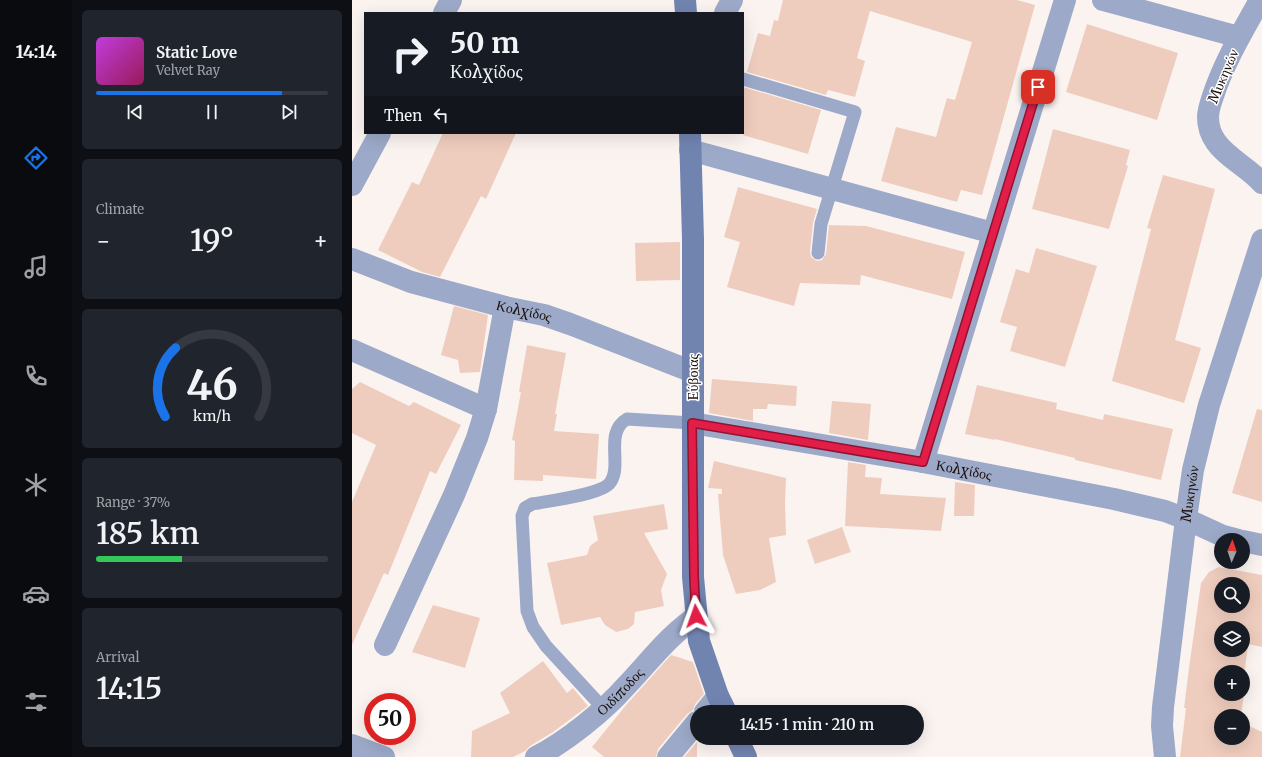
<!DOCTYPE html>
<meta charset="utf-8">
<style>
:root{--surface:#171b24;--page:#20242c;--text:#f1f3f6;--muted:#9ea1a6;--line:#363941;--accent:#1a73e8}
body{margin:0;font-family:Merriweather,serif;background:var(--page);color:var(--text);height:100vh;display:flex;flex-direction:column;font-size:15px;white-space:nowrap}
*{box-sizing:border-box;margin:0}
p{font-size:13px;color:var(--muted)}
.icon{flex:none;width:22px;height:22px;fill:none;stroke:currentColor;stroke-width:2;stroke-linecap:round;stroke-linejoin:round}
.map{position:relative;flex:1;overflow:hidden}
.side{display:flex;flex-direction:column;gap:10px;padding:10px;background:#0d0f14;width:280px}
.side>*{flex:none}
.top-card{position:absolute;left:12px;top:12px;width:380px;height:122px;border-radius:0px;box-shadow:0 4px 16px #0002;background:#171b24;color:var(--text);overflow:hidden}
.needle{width:26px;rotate:2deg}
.tools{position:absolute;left:862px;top:533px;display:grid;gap:8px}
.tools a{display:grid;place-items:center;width:36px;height:36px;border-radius:50%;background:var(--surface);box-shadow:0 4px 16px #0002;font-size:20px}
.speed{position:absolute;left:12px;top:693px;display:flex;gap:8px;font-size:20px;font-weight:700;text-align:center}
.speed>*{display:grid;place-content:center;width:52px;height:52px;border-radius:50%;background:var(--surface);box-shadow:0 4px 16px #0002;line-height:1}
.speed .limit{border:6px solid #d22;background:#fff;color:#111}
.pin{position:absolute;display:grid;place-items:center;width:34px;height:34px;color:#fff;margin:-17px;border-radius:8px;box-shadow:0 2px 6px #0006}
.me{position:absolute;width:44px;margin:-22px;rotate:356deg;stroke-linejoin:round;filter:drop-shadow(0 0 3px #0008)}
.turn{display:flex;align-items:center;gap:14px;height:84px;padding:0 20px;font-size:18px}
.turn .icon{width:52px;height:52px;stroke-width:2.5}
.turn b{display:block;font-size:28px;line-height:34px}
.then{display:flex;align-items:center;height:38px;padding:0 20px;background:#0003;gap:8px;font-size:15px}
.big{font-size:30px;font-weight:600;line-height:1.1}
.side .tile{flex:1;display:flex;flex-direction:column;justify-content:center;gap:6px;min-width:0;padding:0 14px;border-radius:6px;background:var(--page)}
.side .dial{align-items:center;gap:0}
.dial svg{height:104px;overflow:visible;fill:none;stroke:var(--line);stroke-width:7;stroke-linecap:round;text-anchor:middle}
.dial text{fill:var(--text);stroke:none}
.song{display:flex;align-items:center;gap:12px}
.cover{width:48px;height:48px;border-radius:6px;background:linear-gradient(135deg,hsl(290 70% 55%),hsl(330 70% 35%))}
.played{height:4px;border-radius:2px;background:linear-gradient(90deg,var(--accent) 80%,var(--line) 80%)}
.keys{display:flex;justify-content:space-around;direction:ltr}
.heat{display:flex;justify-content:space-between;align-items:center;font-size:22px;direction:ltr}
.charge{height:6px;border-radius:3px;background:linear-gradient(90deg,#34c759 37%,var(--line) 0)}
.trip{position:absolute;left:338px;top:705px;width:234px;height:40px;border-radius:20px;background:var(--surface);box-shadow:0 4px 16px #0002;font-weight:600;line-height:40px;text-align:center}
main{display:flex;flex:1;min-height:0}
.menu{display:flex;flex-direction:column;width:72px;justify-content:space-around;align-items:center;background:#090b0e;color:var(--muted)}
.menu .icon{width:28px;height:28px}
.menu .on{color:var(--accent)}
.menu b{font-size:18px;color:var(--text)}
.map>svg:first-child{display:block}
</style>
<main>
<nav class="menu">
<b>14:14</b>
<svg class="icon on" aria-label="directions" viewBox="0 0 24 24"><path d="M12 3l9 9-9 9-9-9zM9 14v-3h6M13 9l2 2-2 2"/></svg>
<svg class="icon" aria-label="music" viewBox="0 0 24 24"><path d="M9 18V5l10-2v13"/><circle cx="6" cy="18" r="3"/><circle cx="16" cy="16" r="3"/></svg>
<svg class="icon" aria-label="phone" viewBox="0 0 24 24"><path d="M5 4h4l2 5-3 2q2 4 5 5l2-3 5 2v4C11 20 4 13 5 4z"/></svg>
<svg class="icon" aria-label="climate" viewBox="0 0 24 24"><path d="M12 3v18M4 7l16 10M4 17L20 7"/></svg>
<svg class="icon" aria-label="car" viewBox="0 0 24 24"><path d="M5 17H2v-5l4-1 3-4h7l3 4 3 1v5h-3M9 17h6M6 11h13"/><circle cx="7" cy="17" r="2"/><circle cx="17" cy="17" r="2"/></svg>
<svg class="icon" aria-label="filters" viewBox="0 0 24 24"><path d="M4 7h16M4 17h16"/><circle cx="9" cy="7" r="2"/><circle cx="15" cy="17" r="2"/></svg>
</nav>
<section class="side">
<div class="tile">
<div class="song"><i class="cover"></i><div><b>Static Love</b><p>Velvet Ray</p></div></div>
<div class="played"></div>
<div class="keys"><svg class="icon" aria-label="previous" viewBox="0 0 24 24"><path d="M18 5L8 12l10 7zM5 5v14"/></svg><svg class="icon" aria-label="pause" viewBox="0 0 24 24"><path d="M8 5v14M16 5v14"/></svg><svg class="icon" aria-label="next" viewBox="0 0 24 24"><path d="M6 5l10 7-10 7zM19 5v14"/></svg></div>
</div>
<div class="tile"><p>Climate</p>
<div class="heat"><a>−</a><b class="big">19°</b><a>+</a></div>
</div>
<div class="tile dial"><svg viewBox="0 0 100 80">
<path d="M14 69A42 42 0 1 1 86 69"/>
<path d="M14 69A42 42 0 0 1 22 16" stroke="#1a73e8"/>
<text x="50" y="56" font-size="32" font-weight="700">46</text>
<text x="50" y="72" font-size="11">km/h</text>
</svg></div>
<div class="tile"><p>Range · 37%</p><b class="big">185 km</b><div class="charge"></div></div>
<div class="tile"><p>Arrival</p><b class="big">14:15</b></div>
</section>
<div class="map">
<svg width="910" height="757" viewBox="0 0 910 757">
<rect width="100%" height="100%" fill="#fbf3f0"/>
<!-- building -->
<path fill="#efcdbe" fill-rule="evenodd" d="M431,0H665L683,5L630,195L609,190L605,202L529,181L544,127L584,137L595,98L603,100L620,42L518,11L505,58L513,61L503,97L476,90L474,95L395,72L406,33L418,36L422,20L426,21Z
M735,24L826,53L805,120L714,92Z
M391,87L469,110L456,154L391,135Z
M701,129L778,150L774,165L776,166L757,229L680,209Z
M91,133H164L134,199L129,196L88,277L70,272L26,250L60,182L67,185Z
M811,175L863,189L823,340L849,348L832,403L760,381L799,229L795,228Z
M386,187L465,209L461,223L458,252L459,257L465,261L470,260L474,254L477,225L514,226L613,252L600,299L509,275L508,285L448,283L442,306L375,287L388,242L372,237Z
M328,242V280L284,281L283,243Z
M684,248L745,266L713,367L658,351L665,327L648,322L664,269L677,273Z
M102,306L136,315L128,372L108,373L106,360L89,355Z
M175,345L214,353L203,414H205L202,431L247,434L244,479L191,475V481L162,480L163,441L160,440L169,392H167Z
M360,379L445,386L444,406L416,404L415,409H401V421L357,413Z
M8,382L57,406L62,402L109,425L84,474L78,471L36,575L32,573L0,645V502L24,445L0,433V389Z
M625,385L705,403L704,409L751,420L752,414L821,429L809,480L723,460V458L643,439V440L613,434Z
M480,401L519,404L516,440L477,433Z
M905,409L910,410V502L880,493Z
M362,461L434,478L433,504L434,535L417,538L424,582L408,590L384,594L371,555L366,494H370V489L356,488Z
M496,462L514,465L513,477L530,478L528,494L594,498L589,531L493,526Z
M603,482L623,485L622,516H602Z
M312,504L316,529L292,533L315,574L309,590L312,606L283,612L282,624L276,629L264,632L253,625L248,617L209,625L195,563L235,555L238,546L246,540L241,516Z
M490,527L499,552L463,564L455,540Z
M867,567L910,575V647L896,644L891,686V672H869V694H892L889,716H869V738H891V723L910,732V757H828L834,708H832L837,668L849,583L857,572ZM869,584H891V606H869ZM869,628H891V650H869Z
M81,605L128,618L113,668L60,652Z
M319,655L341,662L352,694L343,704L341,710L335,714L306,749L304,757H252L240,747L275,704Z
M191,661L215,693L221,688L236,706L201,732L178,746L173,751L161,757H119L120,731L158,713L148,693Z
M345,742V757H332Z"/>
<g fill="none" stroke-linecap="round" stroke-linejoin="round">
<!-- lane -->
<path stroke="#9ca9c8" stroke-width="13" d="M391,79L503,112L469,224L466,253
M251,708L194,646L181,627L175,611L170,516L173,508L180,504C196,501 246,495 257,484C272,467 251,433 275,419L340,423"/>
<!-- street -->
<g stroke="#9ca9c8" stroke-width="22">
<path d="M751,0L887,37"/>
<path d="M908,0C891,31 872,62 861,96C859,102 856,110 856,117C856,126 859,135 864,142C875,158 897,168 910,183"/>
<path d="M92,13L99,0"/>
<path d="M373,13L380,0"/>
<path d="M338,150L641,233"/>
<path d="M0,185L28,133"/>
<path id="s1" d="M0,259L59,282L153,307L192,315L218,324L341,372"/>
<path d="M0,350L134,409"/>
<path id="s2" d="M340,423L571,462L762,499L813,511L834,519L871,536L886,540"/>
<path d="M571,462L713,0"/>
<path d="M891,541L910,545"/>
<path d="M33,645L102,495L125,438L134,409L153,307"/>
<path d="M353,712L366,696"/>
<path d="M0,745L32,757"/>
<path id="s3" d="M184,757C215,741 252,711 275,685C297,662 317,635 344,617"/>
<path d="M316,757L345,722"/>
<path id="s4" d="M813,757L810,726L811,707L834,519L841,470L857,405L910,240"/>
</g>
<!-- secondary -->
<path stroke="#7184b0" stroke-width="22" d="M333,0L334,13
M338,133L341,239V577L347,641L366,696L374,712
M385,738L394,757"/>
</g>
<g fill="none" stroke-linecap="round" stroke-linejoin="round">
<!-- route casing -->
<g stroke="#92132f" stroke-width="10">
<path id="route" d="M344,616L342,577L340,423L571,462L686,87"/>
</g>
<!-- route -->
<use href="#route" stroke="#e11d48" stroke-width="7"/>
</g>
<g text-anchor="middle" stroke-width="3" stroke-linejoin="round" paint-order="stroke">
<!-- street labels -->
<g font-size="14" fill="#1a0e09" stroke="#fff">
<text transform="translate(871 76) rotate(-67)" y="5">Μυκηνών</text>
<text dy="5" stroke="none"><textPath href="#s1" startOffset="180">Κολχίδος</textPath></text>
<text transform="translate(341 377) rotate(-90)" y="5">Εύβοιας</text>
<text dy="5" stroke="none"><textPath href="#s2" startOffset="276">Κολχίδος</textPath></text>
<text dy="5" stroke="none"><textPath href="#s4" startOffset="265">Μυκηνών</textPath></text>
<text dy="5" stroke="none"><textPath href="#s3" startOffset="107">Οιδίποδος</textPath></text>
</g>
</g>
</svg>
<div class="tools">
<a><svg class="needle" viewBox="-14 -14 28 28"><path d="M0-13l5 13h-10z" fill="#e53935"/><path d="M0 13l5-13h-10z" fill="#9ea1a6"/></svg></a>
<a><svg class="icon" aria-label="search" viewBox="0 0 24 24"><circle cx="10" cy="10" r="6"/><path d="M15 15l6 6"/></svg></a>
<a><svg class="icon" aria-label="layers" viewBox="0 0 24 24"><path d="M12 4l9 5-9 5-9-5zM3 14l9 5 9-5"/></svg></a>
<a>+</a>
<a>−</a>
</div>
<div class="speed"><div class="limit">50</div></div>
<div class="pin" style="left:686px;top:87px;background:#d93025"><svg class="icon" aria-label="arrive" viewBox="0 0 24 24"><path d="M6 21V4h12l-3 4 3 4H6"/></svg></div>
<svg class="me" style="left:344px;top:616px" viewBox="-20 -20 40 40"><path d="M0-17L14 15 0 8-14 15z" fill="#e11d48" stroke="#fff" stroke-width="4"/></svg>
<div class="trip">14:15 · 1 min · 210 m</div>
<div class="top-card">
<div class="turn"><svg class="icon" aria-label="right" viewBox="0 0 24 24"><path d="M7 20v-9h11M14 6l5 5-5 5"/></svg><div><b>50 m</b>Κολχίδος</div></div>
<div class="then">Then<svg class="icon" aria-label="left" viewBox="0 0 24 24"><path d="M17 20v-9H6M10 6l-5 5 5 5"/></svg></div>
</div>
</div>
</main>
